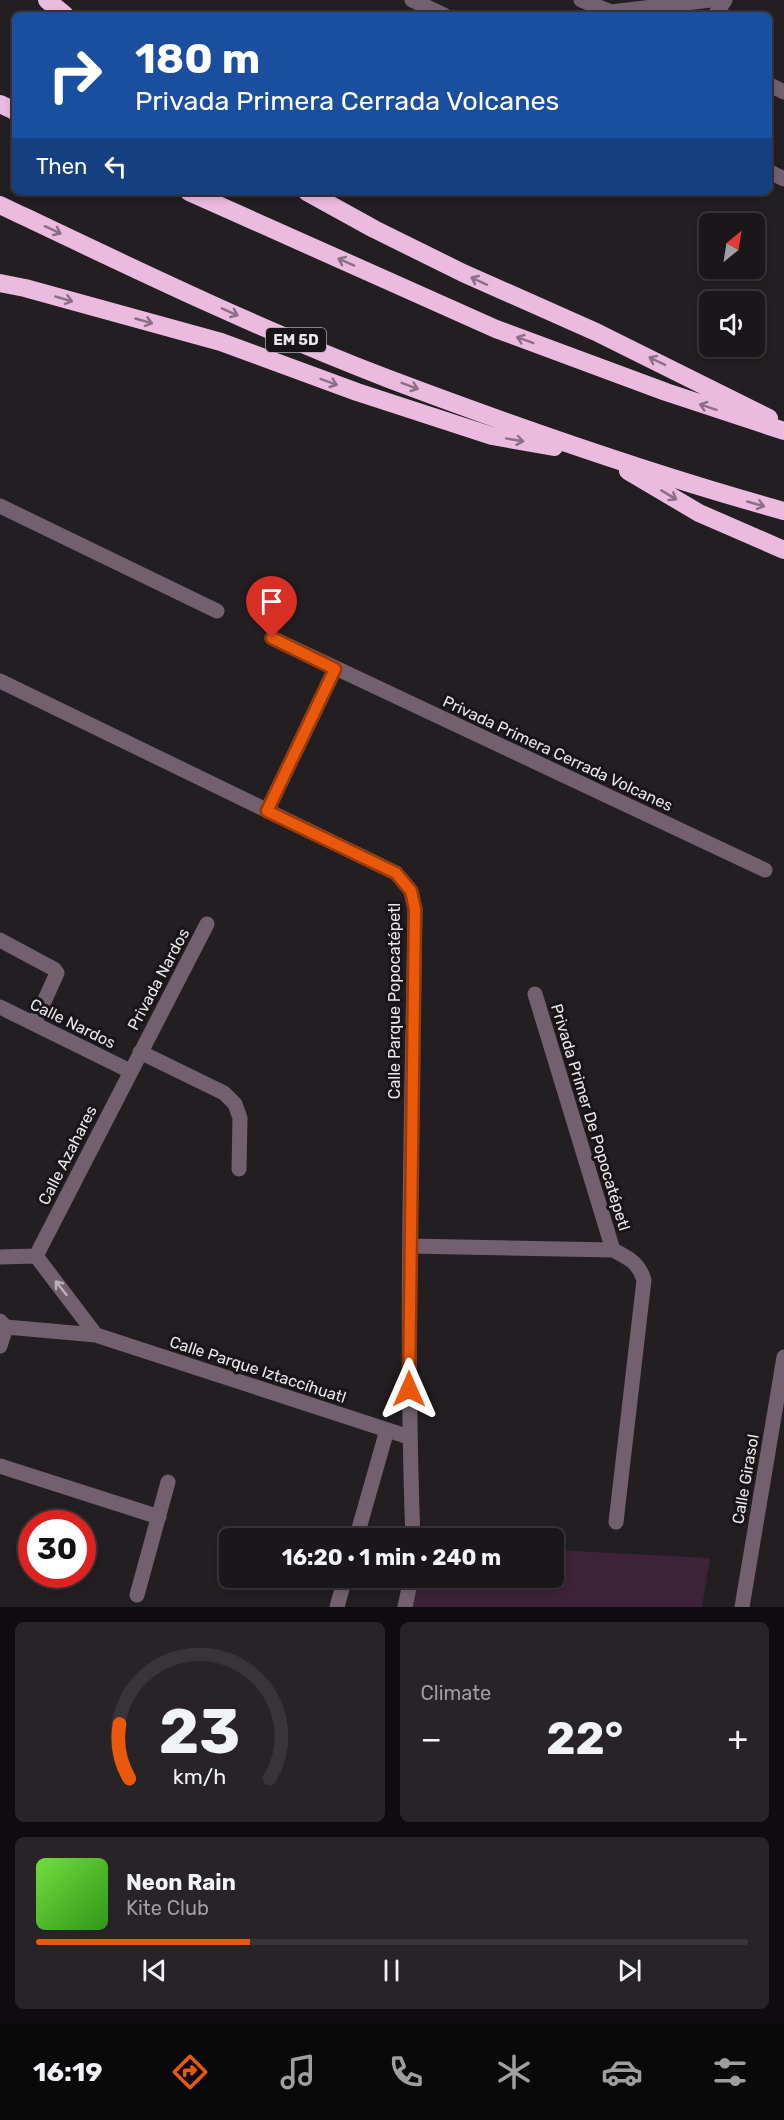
<!DOCTYPE html>
<meta charset="utf-8">
<style>
:root{--surface:#1a1619;--page:#272326;--text:#f1f3f6;--muted:#9f9fa2;--line:#383538;--accent:#ea580c}
body{margin:0;font-family:Rubik,sans-serif;background:var(--page);color:var(--text);height:100vh;display:flex;flex-direction:column;font-size:22px;white-space:nowrap}
*{box-sizing:border-box;margin:0}
p{font-size:20px;color:var(--muted)}
.icon{flex:none;width:33px;height:33px;fill:none;stroke:currentColor;stroke-width:2;stroke-linecap:round;stroke-linejoin:round}
.map{position:relative;height:1607px;overflow:hidden}
.side{display:flex;flex-direction:column;gap:15px;padding:15px;background:#0e0c0e;flex:1}
.side>*{flex:none}
.banner{position:absolute;left:12px;top:12px;width:760px;height:183px;border-radius:9px;box-shadow:0 3px 9px #0003,0 0 0 2px var(--line);background:#1a4fa0;color:#fff;overflow:hidden}
.needle{width:39px;rotate:30deg}
.tools{position:absolute;left:699px;top:213px;display:grid;gap:12px}
.tools a{display:grid;place-items:center;width:66px;height:66px;border-radius:9px;background:var(--surface);box-shadow:0 3px 9px #0003,0 0 0 2px var(--line);font-size:30px}
.speed{position:absolute;left:18px;top:1510px;display:flex;gap:12px;font-size:30px;font-weight:700;text-align:center}
.speed>*{display:grid;place-content:center;width:78px;height:78px;border-radius:50%;background:var(--surface);box-shadow:0 3px 9px #0003,0 0 0 2px var(--line);line-height:1}
.speed .limit{border:9px solid #d22;background:#fff;color:#111}
.pin{position:absolute;display:grid;place-items:center;width:51px;height:51px;color:#fff;margin:-62px -26px;border-radius:50% 50% 50% 0;rotate:-45deg;box-shadow:0 0 6px #0007}
.pin .icon{rotate:45deg}
.me{position:absolute;width:66px;margin:-33px;rotate:0deg;stroke-linejoin:round;filter:drop-shadow(0 0 4px #0008)}
.turn{display:flex;align-items:center;gap:21px;height:126px;padding:0 24px;font-size:27px}
.turn .icon{width:78px;height:78px;stroke-width:2.5}
.turn b{display:block;font-size:42px;line-height:51px}
.then{display:flex;align-items:center;height:57px;padding:0 24px;background:#0003;gap:12px;font-size:22px}
.big{font-size:45px;font-weight:700;line-height:1.1}
.side .tile{flex:1;display:flex;flex-direction:column;justify-content:center;gap:9px;min-width:0;padding:0 21px;border-radius:9px;background:var(--page)}
.side .dial{align-items:center;gap:0}
.dial svg{height:156px;overflow:visible;fill:none;stroke:var(--line);stroke-width:7;stroke-linecap:round;text-anchor:middle}
.dial text{fill:var(--text);stroke:none}
.song{display:flex;align-items:center;gap:18px}
.cover{width:72px;height:72px;border-radius:9px;background:linear-gradient(135deg,hsl(100 70% 55%),hsl(110 70% 35%))}
.played{height:6px;border-radius:3px;background:linear-gradient(90deg,var(--accent) 30%,var(--line) 30%)}
.keys{display:flex;justify-content:space-around;direction:ltr}
.heat{display:flex;justify-content:space-between;align-items:center;font-size:33px;direction:ltr}
.side .tiles{flex:1;display:grid;gap:15px;grid-template-columns:1fr 1fr}
.tile:last-child{grid-column:span 2}
.trip{position:absolute;left:219px;top:1528px;width:345px;height:60px;border-radius:9px;background:var(--surface);box-shadow:0 3px 9px #0003,0 0 0 2px var(--line);font-weight:700;line-height:60px;text-align:center}
.menu{display:flex;height:96px;justify-content:space-around;align-items:center;background:#0a090a;color:var(--muted)}
.menu .icon{width:42px;height:42px}
.menu .on{color:var(--accent)}
.menu b{font-size:27px;color:var(--text)}
.map>svg:first-child{display:block}
</style>
<div class="map">
<svg width="784" height="1607" viewBox="0 0 784 1607">
<rect width="100%" height="100%" fill="#231e21"/>
<!-- green -->
<path fill="#3e2238" d="M554,1550L710,1558L702,1607H405L411,1578H554Z"/>
<g fill="none" stroke-linecap="round" stroke-linejoin="round">
<!-- minor -->
<path stroke="#73606e" stroke-width="15" d="M412,0L444,15
M581,0L619,15
M611,12L711,0
M715,15L725,0
M770,85L784,92
M770,172L784,179
M0,506L217,611
M272,638L765,870
M0,681L396,873L411,891L415,909C412,1119 405,1329 413,1539
M267,811L335,669
M0,940L54,969L57,973L34,1024
M535,994L613,1250C629,1258 639,1263 644,1280L616,1522
M0,1007L130,1071
M140,1052L224,1093L235,1104L240,1118L239,1169
M410,1246L613,1250
M36,1256L207,924
M0,1257L36,1256L96,1335
M0,1321L6,1327L96,1335L409,1437
M0,1346L6,1327
M0,1466L159,1517
M356,1539L387,1430
M137,1595L168,1482
M337,1607L345,1578
M405,1607L411,1578
M742,1607L784,1357"/>
<!-- highway -->
<path stroke="#eabadf" stroke-width="18" d="M47,0L65,15
M0,104L15,111
M189,192L496,329L666,392L784,431
M307,192L374,229L463,273L596,332L769,418
M0,205C128,266 256,328 389,379C519,428 650,474 784,511
M0,283L25,288L221,342L357,392L492,436L554,447
M628,471L699,513L784,550"/>
</g>
<!-- one-way arrows -->
<defs><path id="oneway-shaft" d="M-6 0H5M1.5-3L5.5 0L1.5 3" fill="none" stroke-width="1.6" stroke-linecap="round" stroke-linejoin="round" transform="scale(1.5)"/></defs>
<g stroke="#8c6f85">
<use href="#oneway-shaft" transform="translate(53 230) rotate(25)"/>
<use href="#oneway-shaft" transform="translate(346 262) rotate(-156)"/>
<use href="#oneway-shaft" transform="translate(479 281) rotate(-155)"/>
<use href="#oneway-shaft" transform="translate(64 299) rotate(16)"/>
<use href="#oneway-shaft" transform="translate(230 312) rotate(24)"/>
<use href="#oneway-shaft" transform="translate(144 321) rotate(16)"/>
<use href="#oneway-shaft" transform="translate(525 340) rotate(-160)"/>
<use href="#oneway-shaft" transform="translate(657 361) rotate(-154)"/>
<use href="#oneway-shaft" transform="translate(329 382) rotate(20)"/>
<use href="#oneway-shaft" transform="translate(410 386) rotate(20)"/>
<use href="#oneway-shaft" transform="translate(708 407) rotate(-162)"/>
<use href="#oneway-shaft" transform="translate(515 440) rotate(10)"/>
<use href="#oneway-shaft" transform="translate(669 495) rotate(31)"/>
<use href="#oneway-shaft" transform="translate(756 504) rotate(16)"/>
</g>
<use stroke="#bab1b8" href="#oneway-shaft" transform="translate(61 1288) rotate(-128)"/>
<g fill="none" stroke-linecap="round" stroke-linejoin="round">
<!-- route casing -->
<g stroke="#983908" stroke-width="15">
<path id="route" d="M272,638L335,669L267,811L396,873L411,891L415,909L409,1389"/>
</g>
<!-- route -->
<use href="#route" stroke="#ea580c" stroke-width="10"/>
</g>
<g text-anchor="middle" stroke-width="6" stroke-linejoin="round" paint-order="stroke">
<!-- shield labels -->
<rect fill="#191418" stroke="#aba8ab" stroke-width="1.5" x="266" y="328" width="60" height="24" rx="4.5"/>
<g font-size="15" font-weight="bold" fill="#eae7ea">
<text x="296" y="345">EM 5D</text>
</g>
<!-- street labels -->
<g font-size="16" fill="#eae7ea" stroke="#191418">
<text transform="translate(558 753) rotate(25)" y="6">Privada Primera Cerrada Volcanes</text>
<text transform="translate(158 979) rotate(-62)" y="6">Privada Nardos</text>
<text transform="translate(394 1001) rotate(-90)" y="6">Calle Parque Popocatépetl</text>
<text transform="translate(73 1023) rotate(26)" y="6">Calle Nardos</text>
<text transform="translate(591 1117) rotate(73)" y="6">Privada Primer De Popocatépetl</text>
<text transform="translate(67 1155) rotate(-63)" y="6">Calle Azahares</text>
<text transform="translate(258 1369) rotate(18)" y="6">Calle Parque Iztaccíhuatl</text>
<text transform="translate(745 1479) rotate(-80)" y="6">Calle Girasol</text>
</g>
</g>
</svg>
<div class="tools">
<a><svg class="needle" viewBox="-14 -14 28 28"><path d="M0-13l5 13h-10z" fill="#e53935"/><path d="M0 13l5-13h-10z" fill="#9f9fa2"/></svg></a>
<a><svg class="icon" aria-label="sound" viewBox="0 0 24 24"><path d="M4 9h4l5-4v14l-5-4H4zM17 9q2 3 0 6"/></svg></a>
</div>
<div class="speed"><div class="limit">30</div></div>
<div class="pin" style="left:272px;top:638px;background:#d93025"><svg class="icon" aria-label="arrive" viewBox="0 0 24 24"><path d="M6 21V4h12l-3 4 3 4H6"/></svg></div>
<svg class="me" style="left:409px;top:1389px" viewBox="-20 -20 40 40"><path d="M0-17L14 15 0 8-14 15z" fill="#ea580c" stroke="#fff" stroke-width="4"/></svg>
<div class="trip">16:20 · 1 min · 240 m</div>
<div class="banner">
<div class="turn"><svg class="icon" aria-label="right" viewBox="0 0 24 24"><path d="M7 20v-9h11M14 6l5 5-5 5"/></svg><div><b>180 m</b>Privada Primera Cerrada Volcanes</div></div>
<div class="then">Then<svg class="icon" aria-label="left" viewBox="0 0 24 24"><path d="M17 20v-9H6M10 6l-5 5 5 5"/></svg></div>
</div>
</div>
<section class="side">
<div class="tiles">
<div class="tile dial"><svg viewBox="0 0 100 80">
<path d="M14 69A42 42 0 1 1 86 69"/>
<path d="M14 69A42 42 0 0 1 9 41" stroke="#ea580c"/>
<text x="50" y="56" font-size="32" font-weight="700">23</text>
<text x="50" y="72" font-size="11">km/h</text>
</svg></div>
<div class="tile"><p>Climate</p>
<div class="heat"><a>−</a><b class="big">22°</b><a>+</a></div>
</div>
<div class="tile">
<div class="song"><i class="cover"></i><div><b>Neon Rain</b><p>Kite Club</p></div></div>
<div class="played"></div>
<div class="keys"><svg class="icon" aria-label="previous" viewBox="0 0 24 24"><path d="M18 5L8 12l10 7zM5 5v14"/></svg><svg class="icon" aria-label="pause" viewBox="0 0 24 24"><path d="M8 5v14M16 5v14"/></svg><svg class="icon" aria-label="next" viewBox="0 0 24 24"><path d="M6 5l10 7-10 7zM19 5v14"/></svg></div>
</div>
</div>
</section>
<nav class="menu">
<b>16:19</b>
<svg class="icon on" aria-label="directions" viewBox="0 0 24 24"><path d="M12 3l9 9-9 9-9-9zM9 14v-3h6M13 9l2 2-2 2"/></svg>
<svg class="icon" aria-label="music" viewBox="0 0 24 24"><path d="M9 18V5l10-2v13"/><circle cx="6" cy="18" r="3"/><circle cx="16" cy="16" r="3"/></svg>
<svg class="icon" aria-label="phone" viewBox="0 0 24 24"><path d="M5 4h4l2 5-3 2q2 4 5 5l2-3 5 2v4C11 20 4 13 5 4z"/></svg>
<svg class="icon" aria-label="climate" viewBox="0 0 24 24"><path d="M12 3v18M4 7l16 10M4 17L20 7"/></svg>
<svg class="icon" aria-label="car" viewBox="0 0 24 24"><path d="M5 17H2v-5l4-1 3-4h7l3 4 3 1v5h-3M9 17h6M6 11h13"/><circle cx="7" cy="17" r="2"/><circle cx="17" cy="17" r="2"/></svg>
<svg class="icon" aria-label="filters" viewBox="0 0 24 24"><path d="M4 7h16M4 17h16"/><circle cx="9" cy="7" r="2"/><circle cx="15" cy="17" r="2"/></svg>
</nav>
